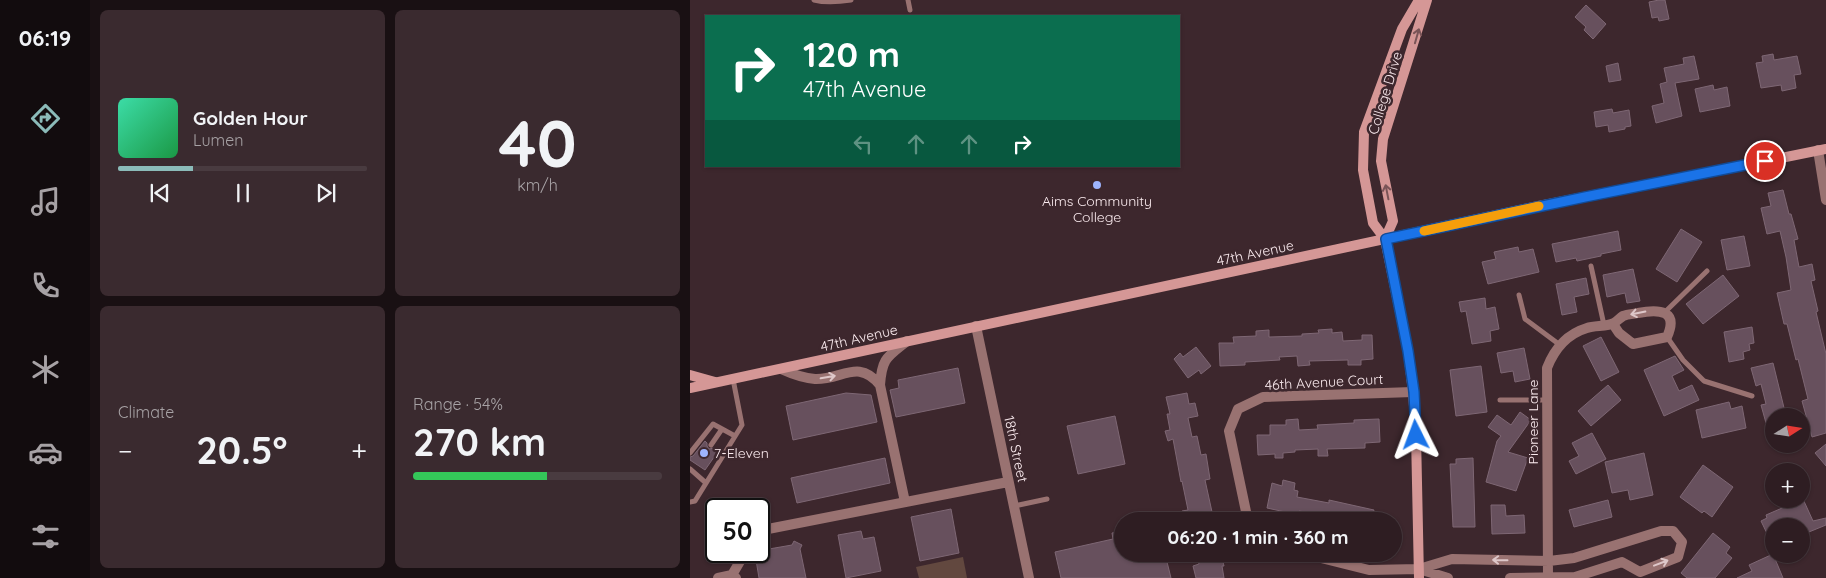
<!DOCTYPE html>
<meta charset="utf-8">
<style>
:root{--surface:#2e1d22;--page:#3a2a2f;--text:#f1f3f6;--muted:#a7a2a5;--line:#493b40;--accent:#8bbbb9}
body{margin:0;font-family:Quicksand,sans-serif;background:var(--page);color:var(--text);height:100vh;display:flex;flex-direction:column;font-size:19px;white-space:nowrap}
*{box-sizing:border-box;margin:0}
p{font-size:16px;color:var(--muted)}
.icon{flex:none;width:28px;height:28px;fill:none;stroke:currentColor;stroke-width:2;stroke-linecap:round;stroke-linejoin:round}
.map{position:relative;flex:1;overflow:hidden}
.sheet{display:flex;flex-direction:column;gap:10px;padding:10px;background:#191013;width:600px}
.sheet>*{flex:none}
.top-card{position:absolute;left:15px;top:15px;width:475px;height:152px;border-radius:0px;box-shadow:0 1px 4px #0004,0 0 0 1px var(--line);background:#0b6e4f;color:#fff;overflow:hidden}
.needle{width:32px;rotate:78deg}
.fabs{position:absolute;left:1075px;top:408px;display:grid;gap:10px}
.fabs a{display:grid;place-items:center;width:45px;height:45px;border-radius:50%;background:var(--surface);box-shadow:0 1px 4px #0004,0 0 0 1px var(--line);font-size:25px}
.speed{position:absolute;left:15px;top:498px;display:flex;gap:10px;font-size:25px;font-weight:700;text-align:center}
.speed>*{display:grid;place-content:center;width:65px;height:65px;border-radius:50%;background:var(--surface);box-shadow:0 1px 4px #0004,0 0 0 1px var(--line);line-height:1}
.speed .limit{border:2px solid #111;border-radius:8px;background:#fff;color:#111}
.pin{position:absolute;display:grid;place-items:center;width:42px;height:42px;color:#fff;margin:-21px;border:2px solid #fff;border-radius:50%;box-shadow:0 1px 5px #0007}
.me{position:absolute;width:55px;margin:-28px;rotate:357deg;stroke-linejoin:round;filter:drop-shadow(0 0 4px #0008)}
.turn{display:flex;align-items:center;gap:18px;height:105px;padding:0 15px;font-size:22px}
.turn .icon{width:65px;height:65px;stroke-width:2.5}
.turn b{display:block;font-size:35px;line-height:42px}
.lanes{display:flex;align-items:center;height:48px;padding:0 15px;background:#0003;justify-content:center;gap:25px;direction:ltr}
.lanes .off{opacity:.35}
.big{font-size:38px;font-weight:700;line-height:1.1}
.sheet .widget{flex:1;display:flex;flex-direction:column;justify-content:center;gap:8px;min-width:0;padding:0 18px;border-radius:8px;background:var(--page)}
.sheet .dial{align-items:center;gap:0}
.dial b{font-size:65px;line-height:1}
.song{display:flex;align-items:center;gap:15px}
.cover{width:60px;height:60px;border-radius:8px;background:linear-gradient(135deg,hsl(160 70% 55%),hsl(140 70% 35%))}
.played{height:5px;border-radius:2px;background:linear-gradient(90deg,var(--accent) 30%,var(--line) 30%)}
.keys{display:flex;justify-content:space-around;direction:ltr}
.heat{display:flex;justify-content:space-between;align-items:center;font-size:28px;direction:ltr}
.charge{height:8px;border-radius:4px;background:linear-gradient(90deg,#34c759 54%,var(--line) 0)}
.sheet .tiles{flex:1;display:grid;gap:10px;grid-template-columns:repeat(2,1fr)}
.trip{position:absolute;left:424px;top:512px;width:288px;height:50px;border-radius:25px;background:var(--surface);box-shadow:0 1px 4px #0004,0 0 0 1px var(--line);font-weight:700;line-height:50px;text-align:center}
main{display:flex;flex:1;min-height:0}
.tab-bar{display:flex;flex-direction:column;width:90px;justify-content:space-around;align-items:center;background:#120c0e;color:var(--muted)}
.tab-bar .icon{width:35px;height:35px}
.tab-bar .on{color:var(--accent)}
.tab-bar b{font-size:22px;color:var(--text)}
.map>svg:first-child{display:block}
</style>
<main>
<nav class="tab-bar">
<b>06:19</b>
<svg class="icon on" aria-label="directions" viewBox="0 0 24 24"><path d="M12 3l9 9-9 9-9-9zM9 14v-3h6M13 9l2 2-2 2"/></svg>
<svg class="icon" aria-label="music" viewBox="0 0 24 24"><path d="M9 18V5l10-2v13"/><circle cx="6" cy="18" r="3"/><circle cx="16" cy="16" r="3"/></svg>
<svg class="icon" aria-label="phone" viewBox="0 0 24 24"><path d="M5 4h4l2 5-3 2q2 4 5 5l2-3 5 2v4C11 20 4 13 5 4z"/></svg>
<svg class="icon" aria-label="climate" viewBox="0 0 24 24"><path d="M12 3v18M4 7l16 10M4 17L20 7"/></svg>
<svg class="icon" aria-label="car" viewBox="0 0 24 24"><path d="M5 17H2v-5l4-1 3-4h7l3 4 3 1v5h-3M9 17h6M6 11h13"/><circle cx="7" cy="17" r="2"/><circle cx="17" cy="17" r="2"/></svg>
<svg class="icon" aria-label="filters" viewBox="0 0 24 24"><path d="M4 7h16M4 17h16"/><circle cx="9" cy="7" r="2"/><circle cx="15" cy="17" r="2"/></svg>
</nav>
<section class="sheet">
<div class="tiles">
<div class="widget">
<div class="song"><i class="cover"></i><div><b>Golden Hour</b><p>Lumen</p></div></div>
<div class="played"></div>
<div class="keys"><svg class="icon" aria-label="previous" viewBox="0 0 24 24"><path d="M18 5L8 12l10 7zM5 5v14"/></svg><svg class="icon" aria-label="pause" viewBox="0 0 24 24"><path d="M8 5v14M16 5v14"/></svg><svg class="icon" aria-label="next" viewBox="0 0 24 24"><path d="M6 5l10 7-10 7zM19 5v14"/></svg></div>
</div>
<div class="widget dial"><b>40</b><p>km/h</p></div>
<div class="widget"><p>Climate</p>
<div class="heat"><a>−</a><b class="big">20.5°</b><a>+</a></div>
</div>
<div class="widget"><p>Range · 54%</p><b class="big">270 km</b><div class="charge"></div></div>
</div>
</section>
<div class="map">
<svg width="1136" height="578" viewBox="0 0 1136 578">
<rect width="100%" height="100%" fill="#3d272d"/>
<!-- green -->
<path fill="#62483f" d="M273,557L277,578H229L226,567Z"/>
<!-- building -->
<path fill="#67505d" stroke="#7e6774" d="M969,0H975L979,19L969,21L968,17L962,18L959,2Z
M896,5L916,24L903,39L894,30L896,27L885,17Z
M1083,54L1084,60L1107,56L1111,74L1104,75L1106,88L1092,91L1091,85L1071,88L1066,63L1073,62L1072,56Z
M1004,56L1009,79L985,83L992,116L966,123L962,106L974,103L970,84L977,82L974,68L994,64L993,58Z
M928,63L931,80L919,82L916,66Z
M1023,85L1024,90L1037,87L1040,106L1010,112L1005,89Z
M922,109L923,113L939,110L941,126L935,127V129L919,132L918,125L906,127L904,112Z
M1093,190L1099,214H1101L1108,239L1104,240L1109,267L1122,264L1125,280L1121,281L1128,311L1126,312L1136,354V433L1122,437L1112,401L1118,399L1108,359L1106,360L1097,324H1094L1087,293L1101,290L1096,257L1090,231L1077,234L1071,208L1081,206L1078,193Z
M991,229L1012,242L987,282L966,269Z
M928,231L931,250L911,254V256L887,261L886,258L866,262L862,244Z
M1054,236L1060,266L1037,270L1031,240Z
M828,247L829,252L843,249L849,272L798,284L792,262L806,259L804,252Z
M943,269L950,301L937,303L935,293L917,297L913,275Z
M1033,275L1049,296L1013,324L996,304Z
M896,278L899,294L884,297L887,312L872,315L866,284Z
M795,298L796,309L805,307L809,329L800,331L801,341L782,344L776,311L771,312L769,302Z
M1062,327L1064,343L1059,344L1060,350L1053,352L1054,359L1039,362L1034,332Z
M642,329V333L652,332L653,341L672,340V335H682L683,359L671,360V365H658V360L619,361L620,365L608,366L607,356L589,357L590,360L555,362V365L530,366L529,343H544L543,337L566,336V331L579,330V337L612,336V334L629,333L628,330Z
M911,337L929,372L911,381L893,346Z
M506,347L521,366L511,374L509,370L498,378L484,359L490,353L493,357Z
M834,348L840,379L825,382L823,371L811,373L807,353Z
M985,356L994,370L982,376L989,391L1002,385L1009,400L974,416L954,370Z
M1083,363L1096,416H1084V421L1076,423L1071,405L1076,404L1071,384L1066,386L1061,368Z
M791,366L797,412L766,416L760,370Z
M268,368L275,403L206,417L200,390L209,388L208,380Z
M918,385L931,400L901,426L888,411Z
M156,393L181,395L187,422L103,440L96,406Z
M497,393L499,404L505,403L508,416L498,418L502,437L507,436L511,455L516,454L520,479L515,480L524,521H494L492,511L498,510L492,481L491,482L483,439L478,441L475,431L480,430L477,414H480L476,397Z
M1039,402L1041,409L1052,406L1056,428L1012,438L1006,410Z
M830,412L841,420L818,452L838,458L826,491L796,482L807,441L811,436L798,427L807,415L821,425Z
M425,416L435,464L388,474L377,426Z
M608,419L609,430L628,429L627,425L664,423V420L689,419L690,442L675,443V448L637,449L638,456H628V449L605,450V452L593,453V458H585V454L568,455L567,435H580V425H596V420Z
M902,433L916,459L886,474L879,461L889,456L882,443Z
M15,441L17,443V446L19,449L24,448L29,450L15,470L0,460V457L3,456Z
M1136,444V466L1125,453Z
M954,453L963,495L940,500L938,490L922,493L915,462Z
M195,458L200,483L107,503L101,478Z
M783,458L785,527H763L760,464H766V459Z
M1013,465L1043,487L1022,517L1014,511L1012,513L990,497Z
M593,480L605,483L604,490L608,491L607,497L639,503V500L684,510L681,521H627L628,514L609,511V515L577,508L582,483L592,486Z
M1113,499L1123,521L1136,518V525L1114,534L1111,526H1084V548L1071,521L1077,518L1076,515Z
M918,500L922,517L884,527L879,510Z
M801,505H815L816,516L834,515L835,533L802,534Z
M261,509L269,553L230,561L221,517Z
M171,531L173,539L184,537L191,571L156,578L148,535Z
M432,531V554H475L481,578H371L365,552L423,539L422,533Z
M1023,533L1040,547L1036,553L1042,558L1025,578H997L991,573Z
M104,541L112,545L110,549L116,578H69L65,554L78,552L79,549L102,545Z
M518,554H531L534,566H532L534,578H506L503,566L509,564L508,559L519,557Z
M1083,554L1093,578H1047L1062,571L1059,565Z"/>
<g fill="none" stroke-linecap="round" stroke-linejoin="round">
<!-- lane -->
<path stroke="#997271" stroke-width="5" d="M124,0C136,3 148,2 161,0
M218,0L220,10
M901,266L914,325
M829,295L835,319L870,345
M975,312L1017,271
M977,337L993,360L1014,381L1062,396
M810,400H857
M21,445L32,429
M0,453L23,424L45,436
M0,469L16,483
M0,502L5,501L52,425L43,379
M324,506L357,499"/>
<!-- street -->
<path stroke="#997271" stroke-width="10" d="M1128,150L1136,200
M286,326L339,578
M91,369C102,374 113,378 125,379C152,380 168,358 190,385
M215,502L190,385C192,358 197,357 217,341
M558,521L539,431L548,409L573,397L723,392
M69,534L78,529L318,482
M615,554L679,570L729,569L762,559L859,561L884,558L971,531H983L992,542L988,557L950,572L932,562L885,577L820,578
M729,569L758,578
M42,575L56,551
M28,578L42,575L46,578
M858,578L857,368C864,350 877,334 897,328C905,325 916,327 924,323C927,321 930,318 933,316C938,314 944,314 948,313C969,309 989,310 977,337L943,344L929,333L923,324"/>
<!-- secondary -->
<path stroke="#d59796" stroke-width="10" d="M729,0L712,29L674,132L673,170L683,223L695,239L718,351L723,392L726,435L729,578
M695,239L703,221L691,161L693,139L737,0
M0,375L25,382
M0,388L844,207L1136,149"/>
</g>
<!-- one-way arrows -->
<defs><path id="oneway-shaft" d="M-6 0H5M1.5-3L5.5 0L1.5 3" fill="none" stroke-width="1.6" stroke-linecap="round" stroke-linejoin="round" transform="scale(1.25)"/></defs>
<g stroke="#7a5457">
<use href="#oneway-shaft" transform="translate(727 36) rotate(-74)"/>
<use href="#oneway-shaft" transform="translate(697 192) rotate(-101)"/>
</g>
<g stroke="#dec7c9">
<use href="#oneway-shaft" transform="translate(948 313) rotate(169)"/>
<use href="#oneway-shaft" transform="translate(138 377) rotate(-10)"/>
<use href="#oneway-shaft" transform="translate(810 560) rotate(-179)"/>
<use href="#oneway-shaft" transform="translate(971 563) rotate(-21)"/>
</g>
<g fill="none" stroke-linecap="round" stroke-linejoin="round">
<!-- route casing -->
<g stroke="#114b97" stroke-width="12">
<path id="route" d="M726,435L724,392L718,351L696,239L895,197L1075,161"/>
</g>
<!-- route -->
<use href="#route" stroke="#1a73e8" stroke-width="9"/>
<!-- slow -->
<path stroke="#f59e0b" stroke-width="9" d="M734,231L849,206"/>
</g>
<!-- markers -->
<g fill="#9eb4fd" stroke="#3d272d" stroke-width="2">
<circle cx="407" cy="185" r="5"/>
<circle cx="14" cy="453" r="5"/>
</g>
<g text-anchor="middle" stroke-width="5" stroke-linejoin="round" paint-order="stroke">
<!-- street labels -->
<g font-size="14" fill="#fbebef" stroke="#3d272d">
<text transform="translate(695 93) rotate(-73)" y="5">College Drive</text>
<text transform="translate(565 253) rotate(-12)" y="5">47th Avenue</text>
<text transform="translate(169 338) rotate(-13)" y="5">47th Avenue</text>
<text transform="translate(634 382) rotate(-3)" y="5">46th Avenue Court</text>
<text transform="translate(843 422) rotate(-90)" y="5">Pioneer Lane</text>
<text transform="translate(326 449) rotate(78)" y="5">18th Street</text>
</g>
<!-- poi labels -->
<g font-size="14" fill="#fbebef" stroke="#3d272d">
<text x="407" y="206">Aims Community<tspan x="407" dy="16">College</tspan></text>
<text x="24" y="458" text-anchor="start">7-Eleven</text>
</g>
</g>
</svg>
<div class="fabs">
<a><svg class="needle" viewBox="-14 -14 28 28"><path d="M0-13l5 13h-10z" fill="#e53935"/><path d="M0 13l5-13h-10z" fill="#a7a2a5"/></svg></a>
<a>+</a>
<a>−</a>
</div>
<div class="speed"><div class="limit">50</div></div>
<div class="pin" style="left:1075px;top:161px;background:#d93025"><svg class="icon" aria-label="arrive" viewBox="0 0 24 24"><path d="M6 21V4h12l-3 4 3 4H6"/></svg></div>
<svg class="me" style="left:726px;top:435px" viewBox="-20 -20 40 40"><path d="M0-17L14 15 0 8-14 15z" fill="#1a73e8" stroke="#fff" stroke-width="4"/></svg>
<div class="trip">06:20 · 1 min · 360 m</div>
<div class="top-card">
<div class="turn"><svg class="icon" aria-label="right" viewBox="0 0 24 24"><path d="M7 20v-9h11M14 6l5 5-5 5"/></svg><div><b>120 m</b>47th Avenue</div></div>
<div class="lanes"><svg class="icon off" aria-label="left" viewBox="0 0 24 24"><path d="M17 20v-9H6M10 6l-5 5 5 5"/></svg><svg class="icon off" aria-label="ahead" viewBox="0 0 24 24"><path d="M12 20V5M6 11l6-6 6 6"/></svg><svg class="icon off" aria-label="ahead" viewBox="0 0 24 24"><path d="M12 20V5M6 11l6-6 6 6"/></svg><svg class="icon" aria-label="right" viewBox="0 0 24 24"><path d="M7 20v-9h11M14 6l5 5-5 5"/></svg></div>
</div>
</div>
</main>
